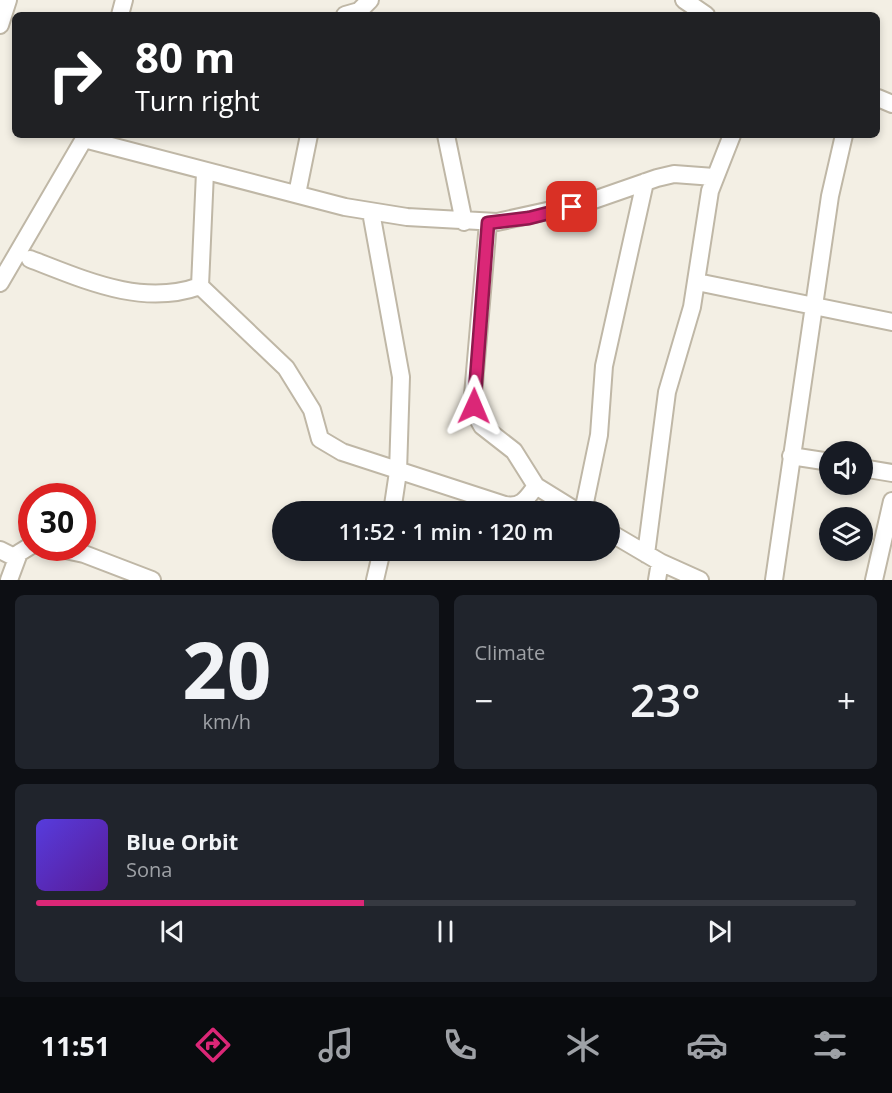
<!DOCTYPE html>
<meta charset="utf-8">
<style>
:root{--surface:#171b24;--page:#20242c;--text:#f1f3f6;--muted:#9ea1a6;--line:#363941;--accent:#db2777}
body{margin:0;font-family:"Open Sans",sans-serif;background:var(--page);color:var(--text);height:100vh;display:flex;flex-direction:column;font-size:22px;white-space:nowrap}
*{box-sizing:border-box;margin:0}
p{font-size:20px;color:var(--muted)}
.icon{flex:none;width:33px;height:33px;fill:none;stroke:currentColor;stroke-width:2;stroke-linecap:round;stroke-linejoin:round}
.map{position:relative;height:580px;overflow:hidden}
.details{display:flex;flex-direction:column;gap:15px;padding:15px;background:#0d0f14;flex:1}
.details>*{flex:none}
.hud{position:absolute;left:12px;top:12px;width:868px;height:126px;border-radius:9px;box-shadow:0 3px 9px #0003;background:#202124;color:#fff;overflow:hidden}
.controls{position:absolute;left:819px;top:441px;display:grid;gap:12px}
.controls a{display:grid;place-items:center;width:54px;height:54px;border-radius:50%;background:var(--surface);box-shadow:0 3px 9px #0003;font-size:30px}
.speed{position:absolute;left:18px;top:483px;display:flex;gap:12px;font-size:30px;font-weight:700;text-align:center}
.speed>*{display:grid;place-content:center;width:78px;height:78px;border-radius:50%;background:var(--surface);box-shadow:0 3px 9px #0003;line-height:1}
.speed .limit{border:9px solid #d22;background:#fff;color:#111}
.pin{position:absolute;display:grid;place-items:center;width:51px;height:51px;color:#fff;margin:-26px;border-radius:12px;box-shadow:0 3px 9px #0006}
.me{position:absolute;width:66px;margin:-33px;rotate:1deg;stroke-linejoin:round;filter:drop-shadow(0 0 4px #0008)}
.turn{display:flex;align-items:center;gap:21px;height:126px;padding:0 24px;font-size:27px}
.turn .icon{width:78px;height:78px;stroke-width:2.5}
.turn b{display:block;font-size:42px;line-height:51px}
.big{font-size:45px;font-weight:600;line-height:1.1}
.details .widget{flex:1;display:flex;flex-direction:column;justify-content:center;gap:9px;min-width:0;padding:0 21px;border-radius:9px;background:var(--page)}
.details .dial{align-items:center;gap:0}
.dial b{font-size:78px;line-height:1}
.song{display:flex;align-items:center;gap:18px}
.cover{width:72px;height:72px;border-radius:9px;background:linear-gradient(135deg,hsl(250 70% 55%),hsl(270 70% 35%))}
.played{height:6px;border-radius:3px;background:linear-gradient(90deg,var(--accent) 40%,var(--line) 40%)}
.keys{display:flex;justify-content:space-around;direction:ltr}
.heat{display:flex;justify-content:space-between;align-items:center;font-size:33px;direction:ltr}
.details .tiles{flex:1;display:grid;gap:15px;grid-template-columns:1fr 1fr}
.widget:last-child{grid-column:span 2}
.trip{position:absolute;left:272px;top:501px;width:348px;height:60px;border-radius:30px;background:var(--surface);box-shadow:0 3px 9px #0003;font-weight:600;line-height:60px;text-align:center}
.dock{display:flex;height:96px;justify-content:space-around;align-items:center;background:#090b0e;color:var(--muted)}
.dock .icon{width:42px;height:42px}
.dock .active{color:var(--accent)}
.dock b{font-size:27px;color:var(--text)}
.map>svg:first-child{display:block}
</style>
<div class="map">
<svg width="892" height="580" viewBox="0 0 892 580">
<rect width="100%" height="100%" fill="#f3efe4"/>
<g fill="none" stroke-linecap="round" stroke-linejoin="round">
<!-- minor casing -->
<g stroke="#bfb7a6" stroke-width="20">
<path id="minor" d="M684,0L706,15
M120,15L124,0
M345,15L359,11L370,0
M0,25L8,0
M878,98L892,104
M446,135L464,222
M205,172L200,286L286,368L312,410L320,439L342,452L505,505C522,508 527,498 536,486
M297,194L309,135
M371,212L401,377L398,472L392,512
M488,223L473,395L477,417L482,426L514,451L536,486L578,512
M30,259C85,280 142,307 200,286
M697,282L892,322
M0,283L84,139L345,207L407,217L497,222L588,202L657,178L674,174L714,177
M791,456L830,462
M862,468L892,473
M583,512L599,435L604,366L645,182
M609,532L660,562L700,580
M56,548L84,554L152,580
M0,550L16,558
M646,554L667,392L692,307L710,191L732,135
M9,580L19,553L32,545
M375,580L382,550
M657,580L660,562
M774,580L830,196L844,135
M874,580L892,501"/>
</g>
<!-- minor -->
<use href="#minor" stroke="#fff" stroke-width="16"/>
</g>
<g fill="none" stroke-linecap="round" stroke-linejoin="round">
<!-- route casing -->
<g stroke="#8e194d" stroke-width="15">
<path id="route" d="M474,406L488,223L529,218L572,207"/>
</g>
<!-- route -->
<use href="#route" stroke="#db2777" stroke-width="10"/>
</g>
</svg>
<div class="controls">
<a><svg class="icon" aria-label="sound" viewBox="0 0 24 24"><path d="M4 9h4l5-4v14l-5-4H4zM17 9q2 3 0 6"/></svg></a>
<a><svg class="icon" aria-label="layers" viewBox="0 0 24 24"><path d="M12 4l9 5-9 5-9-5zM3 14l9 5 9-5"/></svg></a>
</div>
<div class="speed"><div class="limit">30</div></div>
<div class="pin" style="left:572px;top:207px;background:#d93025"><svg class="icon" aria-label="arrive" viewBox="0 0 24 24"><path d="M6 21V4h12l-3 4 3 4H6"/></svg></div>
<svg class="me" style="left:474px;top:406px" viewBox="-20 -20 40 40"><path d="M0-17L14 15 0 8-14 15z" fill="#db2777" stroke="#fff" stroke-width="4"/></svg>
<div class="trip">11:52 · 1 min · 120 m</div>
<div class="hud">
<div class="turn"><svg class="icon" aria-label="right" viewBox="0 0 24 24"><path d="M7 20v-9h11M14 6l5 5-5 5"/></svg><div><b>80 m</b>Turn right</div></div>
</div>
</div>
<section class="details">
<div class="tiles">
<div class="widget dial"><b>20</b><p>km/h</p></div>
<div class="widget"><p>Climate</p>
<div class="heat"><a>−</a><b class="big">23°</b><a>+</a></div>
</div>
<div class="widget">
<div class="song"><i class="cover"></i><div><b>Blue Orbit</b><p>Sona</p></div></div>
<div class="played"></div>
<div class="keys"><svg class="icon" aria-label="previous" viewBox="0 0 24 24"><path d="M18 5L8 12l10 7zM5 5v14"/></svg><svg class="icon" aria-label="pause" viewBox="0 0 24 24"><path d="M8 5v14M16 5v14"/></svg><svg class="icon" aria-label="next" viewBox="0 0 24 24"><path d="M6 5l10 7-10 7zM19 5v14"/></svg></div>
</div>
</div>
</section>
<nav class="dock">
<b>11:51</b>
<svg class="icon active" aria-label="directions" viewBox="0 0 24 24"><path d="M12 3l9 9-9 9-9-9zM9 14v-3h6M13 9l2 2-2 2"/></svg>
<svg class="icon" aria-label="music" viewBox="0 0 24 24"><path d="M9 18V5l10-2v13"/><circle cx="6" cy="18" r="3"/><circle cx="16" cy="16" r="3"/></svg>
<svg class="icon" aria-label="phone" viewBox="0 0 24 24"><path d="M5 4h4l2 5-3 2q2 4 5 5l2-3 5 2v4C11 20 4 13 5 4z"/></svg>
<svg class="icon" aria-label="climate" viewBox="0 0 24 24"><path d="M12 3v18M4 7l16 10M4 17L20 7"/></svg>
<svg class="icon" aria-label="car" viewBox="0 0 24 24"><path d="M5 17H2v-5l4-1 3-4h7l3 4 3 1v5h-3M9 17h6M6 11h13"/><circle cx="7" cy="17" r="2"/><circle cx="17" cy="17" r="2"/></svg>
<svg class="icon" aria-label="filters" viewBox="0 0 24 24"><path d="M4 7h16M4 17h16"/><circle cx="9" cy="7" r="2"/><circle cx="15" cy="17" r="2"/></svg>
</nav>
